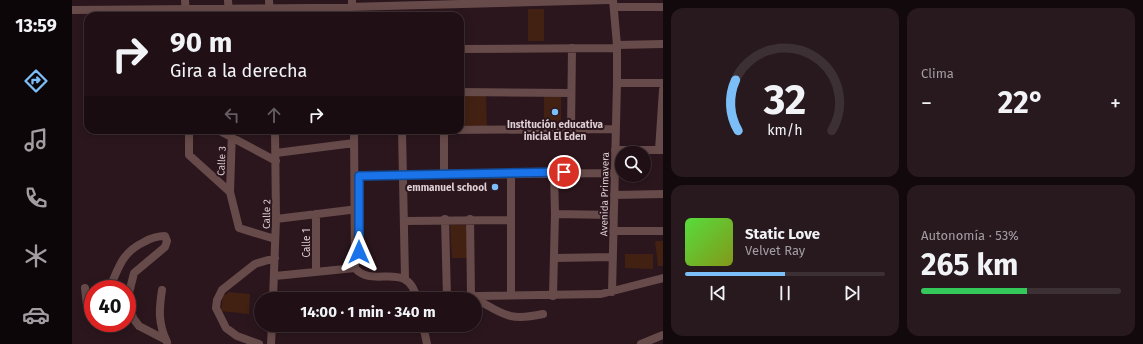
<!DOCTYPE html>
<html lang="es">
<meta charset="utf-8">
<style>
:root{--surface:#201016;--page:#28191f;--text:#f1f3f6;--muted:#a29da1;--line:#3d3035;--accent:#7bbef8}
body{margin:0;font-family:"Fira Sans",sans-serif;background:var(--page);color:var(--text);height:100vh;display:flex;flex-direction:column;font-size:15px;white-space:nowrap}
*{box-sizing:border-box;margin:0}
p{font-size:13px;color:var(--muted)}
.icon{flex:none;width:22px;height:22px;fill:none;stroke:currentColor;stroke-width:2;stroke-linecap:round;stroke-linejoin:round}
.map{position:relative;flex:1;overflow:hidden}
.details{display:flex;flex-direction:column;gap:8px;padding:8px;background:#12090c;width:480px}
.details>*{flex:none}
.top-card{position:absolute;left:12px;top:12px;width:380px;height:122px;border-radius:12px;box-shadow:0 2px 10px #0003,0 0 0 1px var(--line);background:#201016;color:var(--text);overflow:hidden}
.fabs{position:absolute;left:543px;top:146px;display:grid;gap:8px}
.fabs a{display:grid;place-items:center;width:36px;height:36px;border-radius:50%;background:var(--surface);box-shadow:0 2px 10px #0003,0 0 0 1px var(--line);font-size:20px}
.speed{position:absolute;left:12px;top:280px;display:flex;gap:8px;font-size:20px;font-weight:700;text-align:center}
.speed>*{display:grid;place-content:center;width:52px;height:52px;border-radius:50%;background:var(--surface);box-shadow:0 2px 10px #0003,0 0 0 1px var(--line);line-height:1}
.speed .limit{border:6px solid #d22;background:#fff;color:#111}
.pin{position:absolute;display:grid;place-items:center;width:34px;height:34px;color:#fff;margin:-17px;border:2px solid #fff;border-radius:50%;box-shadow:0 1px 4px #0007}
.me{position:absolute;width:44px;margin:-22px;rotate:0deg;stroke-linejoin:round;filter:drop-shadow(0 0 3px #0008)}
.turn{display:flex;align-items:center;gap:14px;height:84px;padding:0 20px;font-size:18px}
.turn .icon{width:52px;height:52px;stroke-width:2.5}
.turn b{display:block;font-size:28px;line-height:34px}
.lanes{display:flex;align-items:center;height:38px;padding:0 20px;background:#0003;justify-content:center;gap:20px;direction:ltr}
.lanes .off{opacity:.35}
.big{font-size:30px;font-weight:700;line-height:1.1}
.details .card{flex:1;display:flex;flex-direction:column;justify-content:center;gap:6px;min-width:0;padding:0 14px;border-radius:12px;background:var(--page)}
.details .dial{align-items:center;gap:0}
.dial svg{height:104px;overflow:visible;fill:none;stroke:var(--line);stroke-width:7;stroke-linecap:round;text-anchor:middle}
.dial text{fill:var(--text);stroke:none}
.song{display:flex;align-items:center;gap:12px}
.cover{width:48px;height:48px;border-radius:6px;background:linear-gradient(135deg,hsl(110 70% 55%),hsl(70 70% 35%))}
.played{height:4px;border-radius:2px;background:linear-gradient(90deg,var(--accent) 50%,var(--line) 50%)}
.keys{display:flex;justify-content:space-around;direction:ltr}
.heat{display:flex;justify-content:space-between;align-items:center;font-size:22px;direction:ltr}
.charge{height:6px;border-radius:3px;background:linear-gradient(90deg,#34c759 53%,var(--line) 0)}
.details .tiles{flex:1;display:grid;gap:8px;grid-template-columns:repeat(2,1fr)}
.trip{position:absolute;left:182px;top:292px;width:228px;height:40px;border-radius:20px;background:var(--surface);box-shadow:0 2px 10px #0003,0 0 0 1px var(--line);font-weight:700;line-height:40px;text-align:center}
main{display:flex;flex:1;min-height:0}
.menu{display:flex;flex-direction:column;width:72px;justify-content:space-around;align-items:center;background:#0d0609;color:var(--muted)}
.menu .icon{width:28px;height:28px}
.menu .on{color:var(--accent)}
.menu b{font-size:18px;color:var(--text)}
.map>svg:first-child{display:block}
</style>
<main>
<nav class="menu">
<b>13:59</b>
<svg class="icon on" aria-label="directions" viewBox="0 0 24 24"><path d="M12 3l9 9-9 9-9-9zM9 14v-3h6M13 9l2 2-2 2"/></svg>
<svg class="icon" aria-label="music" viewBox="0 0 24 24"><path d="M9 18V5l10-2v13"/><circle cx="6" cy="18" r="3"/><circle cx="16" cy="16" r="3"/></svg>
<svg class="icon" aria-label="phone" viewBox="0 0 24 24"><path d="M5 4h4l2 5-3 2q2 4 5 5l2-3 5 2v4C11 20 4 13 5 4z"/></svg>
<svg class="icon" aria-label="climate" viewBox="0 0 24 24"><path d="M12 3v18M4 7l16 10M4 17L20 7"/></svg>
<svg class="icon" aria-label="car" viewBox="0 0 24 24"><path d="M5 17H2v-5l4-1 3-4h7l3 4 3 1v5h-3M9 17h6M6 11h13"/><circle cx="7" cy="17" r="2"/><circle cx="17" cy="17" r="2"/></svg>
</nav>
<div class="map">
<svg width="591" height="344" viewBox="0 0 591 344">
<rect width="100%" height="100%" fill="#2b161d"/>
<!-- green -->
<path fill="#422112" d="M456,9H472V41H456Z
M388,94H414L415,128L388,127Z
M472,95H489V124H472Z
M378,225H394L395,258H380Z
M583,241H591V266H586Z
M553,254H581V269L553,268Z
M157,292L178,294L177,314L149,311L151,296Z"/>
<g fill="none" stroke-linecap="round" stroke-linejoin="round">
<!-- minor -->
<path stroke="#674b4a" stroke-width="8" d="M113,0L114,16
M156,0L157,16
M197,0L198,16
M280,0V16
M542,7H591
M0,10L239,8L537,0
M545,45L591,44
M388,49L544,48
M545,83H591
M388,92L499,93
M117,130V155L158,192L167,228L203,239
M146,130L204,161
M282,130L283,268C301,290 335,258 345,299
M330,130L333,279
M372,130L543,129
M372,130V175
M499,130L500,48
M543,150H591
M587,150L591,90
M204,153L282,143
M439,173V295
M283,176L542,173
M158,192L160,130
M542,195L591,194
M244,214V272
M483,214L541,215
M204,219L286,209
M373,219L375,297
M398,219L399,296
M333,221L438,220
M541,231H591
M483,258L541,257
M203,276L283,268
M13,288L15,306L21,320
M37,289C47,268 49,253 72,242C79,238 84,236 93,236L95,241L93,247L62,273L56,297L61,318L67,326L94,340
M90,290C87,309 86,324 95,342
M540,292L545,83V45L541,0
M481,296L483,214L482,173
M345,297L529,294L591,278
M400,297C431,313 434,322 471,314
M201,299L204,219L203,130
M26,323H29
M351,325L355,344
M187,344L165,336L154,328L144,308L145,300L150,290L183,264L203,258
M199,344L200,325
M569,344L591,335"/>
</g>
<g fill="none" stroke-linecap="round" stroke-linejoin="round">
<!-- route casing -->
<g stroke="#114b97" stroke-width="10">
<path id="route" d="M287,252V176L492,172"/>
</g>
<!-- route -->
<use href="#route" stroke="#1a73e8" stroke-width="7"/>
</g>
<!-- markers -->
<g fill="#7bbef8" stroke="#2b161d" stroke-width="1.5">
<circle cx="483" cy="112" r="4"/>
<circle cx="423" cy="187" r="4"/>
</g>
<g text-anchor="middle" stroke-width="4" stroke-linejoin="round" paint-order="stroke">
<!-- poi labels -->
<g font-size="10" font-weight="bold" fill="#ded0d4" stroke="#2b161d">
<text x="483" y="128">Institución educativa<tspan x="483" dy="12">inicial El Eden</tspan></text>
<text x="415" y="191" text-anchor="end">emmanuel school</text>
</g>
<!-- street labels -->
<g font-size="10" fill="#ded0d4" stroke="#2b161d">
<text transform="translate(149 161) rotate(-87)" y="4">Calle 3</text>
<text transform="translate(532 194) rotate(-89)" y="4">Avenida Primavera</text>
<text transform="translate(194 214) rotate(-89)" y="4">Calle 2</text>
<text transform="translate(234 243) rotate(-90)" y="4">Calle 1</text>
</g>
</g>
</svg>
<div class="fabs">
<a><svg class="icon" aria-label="search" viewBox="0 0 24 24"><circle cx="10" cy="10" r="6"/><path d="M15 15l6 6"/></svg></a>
</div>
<div class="speed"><div class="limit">40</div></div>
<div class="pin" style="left:492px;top:172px;background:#d93025"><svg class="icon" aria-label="arrive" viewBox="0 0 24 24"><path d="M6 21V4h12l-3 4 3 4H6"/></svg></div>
<svg class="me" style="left:287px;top:252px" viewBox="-20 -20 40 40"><path d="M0-17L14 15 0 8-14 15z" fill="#1a73e8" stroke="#fff" stroke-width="4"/></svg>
<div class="trip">14:00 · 1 min · 340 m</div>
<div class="top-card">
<div class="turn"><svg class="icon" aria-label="right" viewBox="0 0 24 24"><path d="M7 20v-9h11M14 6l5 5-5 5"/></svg><div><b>90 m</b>Gira a la derecha</div></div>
<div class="lanes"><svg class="icon off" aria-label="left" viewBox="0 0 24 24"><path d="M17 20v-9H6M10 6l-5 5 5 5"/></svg><svg class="icon off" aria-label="ahead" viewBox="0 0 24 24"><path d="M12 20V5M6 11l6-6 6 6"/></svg><svg class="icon" aria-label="right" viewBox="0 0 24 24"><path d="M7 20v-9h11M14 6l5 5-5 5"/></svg></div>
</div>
</div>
<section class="details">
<div class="tiles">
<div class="card dial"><svg viewBox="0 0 100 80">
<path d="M14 69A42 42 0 1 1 86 69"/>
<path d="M14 69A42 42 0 0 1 12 30" stroke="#7bbef8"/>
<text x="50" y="56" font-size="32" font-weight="700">32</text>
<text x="50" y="72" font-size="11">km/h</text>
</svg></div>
<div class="card"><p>Clima</p>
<div class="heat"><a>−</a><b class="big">22°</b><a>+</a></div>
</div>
<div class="card">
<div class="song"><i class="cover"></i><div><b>Static Love</b><p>Velvet Ray</p></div></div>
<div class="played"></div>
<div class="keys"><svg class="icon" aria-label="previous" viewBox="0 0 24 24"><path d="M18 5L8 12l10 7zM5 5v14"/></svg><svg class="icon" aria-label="pause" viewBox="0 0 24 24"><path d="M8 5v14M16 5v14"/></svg><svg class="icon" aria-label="next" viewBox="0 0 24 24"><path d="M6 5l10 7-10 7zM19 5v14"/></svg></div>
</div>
<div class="card"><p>Autonomía · 53%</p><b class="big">265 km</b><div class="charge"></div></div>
</div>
</section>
</main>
